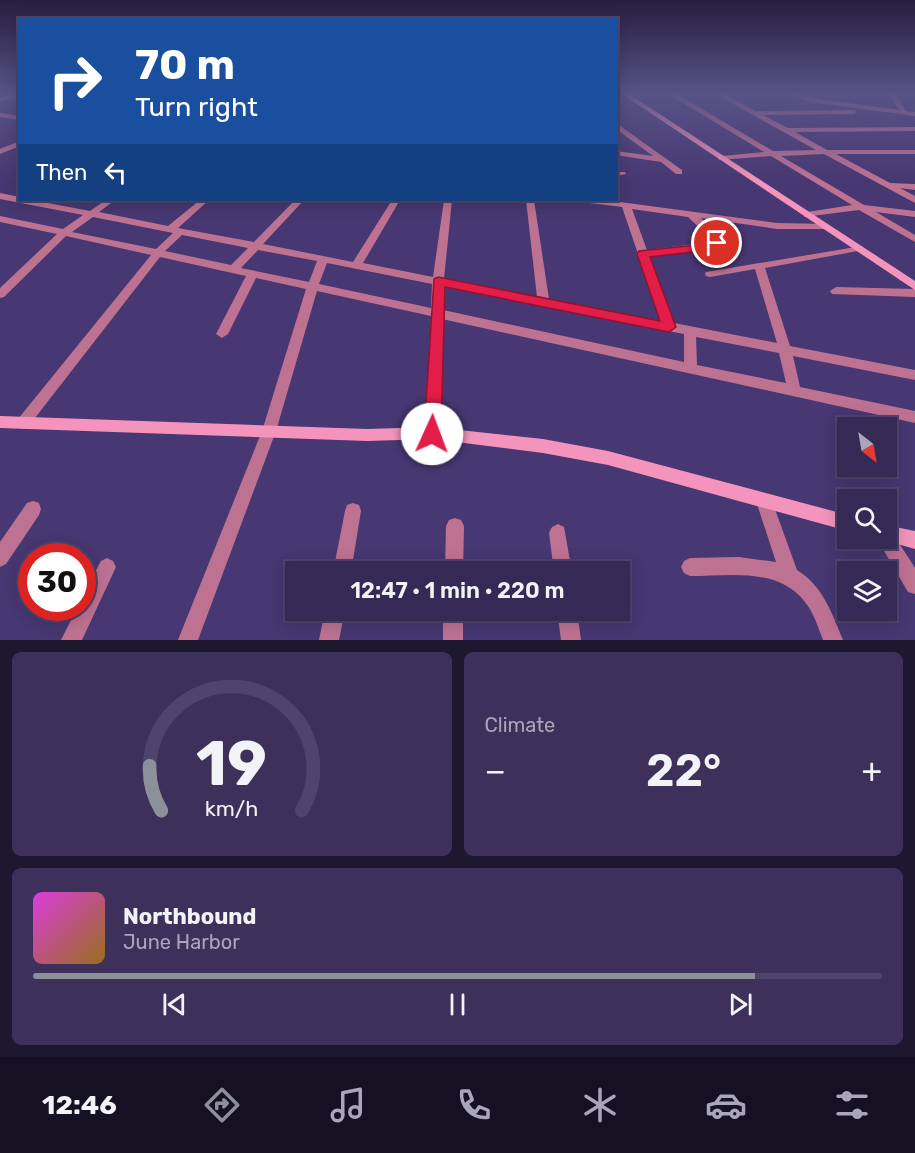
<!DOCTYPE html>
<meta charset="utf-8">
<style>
:root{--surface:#352956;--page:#3d315c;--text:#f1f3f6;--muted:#aaa6b9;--line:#4f456c;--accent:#8c9099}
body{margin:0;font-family:Rubik,sans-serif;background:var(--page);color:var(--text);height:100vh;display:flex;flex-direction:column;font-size:22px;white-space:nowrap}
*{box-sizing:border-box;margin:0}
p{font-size:20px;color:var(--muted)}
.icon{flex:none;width:33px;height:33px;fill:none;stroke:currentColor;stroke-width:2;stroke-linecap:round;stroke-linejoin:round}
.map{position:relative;height:640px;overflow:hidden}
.side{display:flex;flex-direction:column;gap:12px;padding:12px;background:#1d172f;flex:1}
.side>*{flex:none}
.top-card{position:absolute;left:18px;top:18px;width:600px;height:183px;border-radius:0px;box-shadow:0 3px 15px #0003,0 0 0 2px var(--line);background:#1a4fa0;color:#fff;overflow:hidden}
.needle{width:39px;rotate:149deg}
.buttons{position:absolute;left:837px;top:417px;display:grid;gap:12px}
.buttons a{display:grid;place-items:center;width:60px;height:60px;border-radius:0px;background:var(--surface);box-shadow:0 3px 15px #0003,0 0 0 2px var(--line);font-size:30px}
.speed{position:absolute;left:18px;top:543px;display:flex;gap:12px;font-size:30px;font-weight:700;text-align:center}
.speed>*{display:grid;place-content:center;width:78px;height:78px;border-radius:50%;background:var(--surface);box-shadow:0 3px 15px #0003,0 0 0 2px var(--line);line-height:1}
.speed .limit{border:9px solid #d22;background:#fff;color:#111}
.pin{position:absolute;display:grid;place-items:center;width:51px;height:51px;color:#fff;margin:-26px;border:3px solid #fff;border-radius:50%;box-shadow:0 2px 6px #0007}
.me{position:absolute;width:66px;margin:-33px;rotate:2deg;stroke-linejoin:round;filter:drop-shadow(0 0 4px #0008)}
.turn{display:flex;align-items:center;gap:21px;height:126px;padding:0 18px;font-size:27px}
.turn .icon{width:78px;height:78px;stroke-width:2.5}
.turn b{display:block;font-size:42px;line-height:51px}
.then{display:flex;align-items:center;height:57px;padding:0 18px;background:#0003;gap:12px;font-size:22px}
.big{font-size:45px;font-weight:600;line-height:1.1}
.side .card{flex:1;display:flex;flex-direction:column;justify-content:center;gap:9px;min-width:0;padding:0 21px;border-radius:9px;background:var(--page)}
.side .dial{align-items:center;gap:0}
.dial svg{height:156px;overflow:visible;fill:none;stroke:var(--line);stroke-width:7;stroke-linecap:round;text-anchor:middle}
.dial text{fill:var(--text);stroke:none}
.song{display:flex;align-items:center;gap:18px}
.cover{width:72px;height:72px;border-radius:9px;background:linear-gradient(135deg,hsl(300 70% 55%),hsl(40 70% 35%))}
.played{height:6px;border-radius:3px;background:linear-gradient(90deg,var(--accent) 85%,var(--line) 85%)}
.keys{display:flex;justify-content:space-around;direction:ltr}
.heat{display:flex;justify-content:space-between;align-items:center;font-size:33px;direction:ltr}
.side .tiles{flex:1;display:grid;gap:12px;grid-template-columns:1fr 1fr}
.card:last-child{grid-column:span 2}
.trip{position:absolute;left:285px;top:561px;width:345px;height:60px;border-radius:0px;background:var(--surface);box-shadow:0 3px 15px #0003,0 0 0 2px var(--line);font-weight:600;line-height:60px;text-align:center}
.dock{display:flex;height:96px;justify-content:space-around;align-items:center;background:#151022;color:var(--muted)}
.dock .icon{width:42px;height:42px}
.dock .current{color:var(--accent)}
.dock b{font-size:27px;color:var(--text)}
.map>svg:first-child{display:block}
</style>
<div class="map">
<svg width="915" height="640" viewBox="0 0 915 640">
<rect width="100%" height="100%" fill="#473772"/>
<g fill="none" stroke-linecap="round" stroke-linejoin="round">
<!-- street -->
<path fill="#be7292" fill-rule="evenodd" d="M665,92H673L773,151L816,150L712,92H720L756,111L854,110L857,112L854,114L763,115L788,128L915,127V131L795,132L827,150H915V154H836L890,183L915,184V190L900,188L915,196V203L824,154L781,156L864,205L915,211V217L876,212L915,235V242L859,210L804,217V213L807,212L852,205L771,156L719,160L718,158L722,156L764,152Z
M780,92H790L812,98L899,110L888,92H894L906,111L915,112V116L811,102Z
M20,93V97L0,102V98Z
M0,113L20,116V120L0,117Z
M616,123L682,170V174H676L661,162L616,155V151L653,156L616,129Z
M20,141V146L0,154V149Z
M616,172H625L626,174L616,176Z
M0,193L20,197V200H32L90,211L106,200H115L99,212L168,226L200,200H209L178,228L254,242L295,200H304L263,244L353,262L392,200H400L363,263L433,277L444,200H452L444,279L537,297L526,200H534L549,299L661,321L622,207L589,203L585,200H605L777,223L827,224L829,226L824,229H777L701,218L722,239L719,247L649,256L674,323L777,343L755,269L710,277L706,276L705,274L706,272L862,246V250L858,251L765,268L790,346L915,370V380L793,356L800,387L915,411V423L442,319L439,433L437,437L432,439L427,437L425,433L431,316L317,291L276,431L198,640H178L262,431L306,289L256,278L228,334L222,338L216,334L246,276L160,257L28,427L23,429L18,427L16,423L18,419L151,255L66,236L4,297L0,298V288L57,234L0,222V216L63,229L83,215L0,199ZM632,209L688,217L712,240L711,242L647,250ZM93,217L173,233L156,249L72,232ZM182,235L248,248L231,265L165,251ZM258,250L317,261L309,282L241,268ZM327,263L432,284L431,308L319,284ZM443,287L684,334V362L443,310ZM696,337L779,353L786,383L697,365Z
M836,287L915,289V297L832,294L830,291Z
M764,493L770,495L772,501L797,570C823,586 832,613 843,640H823C818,627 814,613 805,602C778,567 729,576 690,576L684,573L681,567L684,561L690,558L739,557L776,562L756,501L758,495Z
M33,501L39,503L41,509L39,515L6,564L0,567V542L27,503Z
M353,503L359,505L361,511L351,572H333L345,511L347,505Z
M455,518L461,520L464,526L463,572H445L446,526L449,520Z
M558,524L564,527L572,572H554L549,533L552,527Z
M886,529L892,532L915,568V594L908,592L880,544L877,538H886Z
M107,558L113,561L116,567L82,640H61L77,608H82V596L101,561Z
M325,610H345L339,640H319Z
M443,610H463V640H443Z
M557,610H577L581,640H561Z"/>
<!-- secondary -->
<path fill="#f494bc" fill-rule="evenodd" d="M619,92H626L915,281V290Z
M0,416L367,429L432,427L543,439L608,451L848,515V531L608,465L543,453L432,439L367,441L0,428Z
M886,525L915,531V549L880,539L886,538Z"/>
</g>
<!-- sky -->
<linearGradient id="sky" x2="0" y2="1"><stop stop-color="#271e3f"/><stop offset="0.51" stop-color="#585387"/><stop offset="1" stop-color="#585387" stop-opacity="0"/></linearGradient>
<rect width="915" height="182" fill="url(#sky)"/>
<!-- route -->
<path fill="#e11d48" stroke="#92132f" stroke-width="1.5" d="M717,239L723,243L709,250L650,257L676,327L669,332L445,287L441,434L438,439L432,441L426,439L424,434L434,279L438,277L660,321L637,254L639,251L707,244Z"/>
</svg>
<div class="buttons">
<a><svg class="needle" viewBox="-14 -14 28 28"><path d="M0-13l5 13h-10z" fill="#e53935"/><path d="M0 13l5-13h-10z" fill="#aaa6b9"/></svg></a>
<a><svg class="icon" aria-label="search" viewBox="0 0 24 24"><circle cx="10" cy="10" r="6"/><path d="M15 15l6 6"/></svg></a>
<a><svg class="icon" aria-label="layers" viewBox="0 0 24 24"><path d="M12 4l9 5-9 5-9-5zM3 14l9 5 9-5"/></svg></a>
</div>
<div class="speed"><div class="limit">30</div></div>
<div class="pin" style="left:717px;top:243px;background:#d93025"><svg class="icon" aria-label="arrive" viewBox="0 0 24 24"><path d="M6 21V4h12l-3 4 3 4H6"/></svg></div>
<svg class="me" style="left:432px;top:434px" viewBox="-20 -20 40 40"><circle r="19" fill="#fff"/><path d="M0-13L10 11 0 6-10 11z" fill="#e11d48"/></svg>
<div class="trip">12:47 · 1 min · 220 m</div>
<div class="top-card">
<div class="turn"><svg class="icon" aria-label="right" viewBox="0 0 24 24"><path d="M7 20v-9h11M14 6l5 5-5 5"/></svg><div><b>70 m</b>Turn right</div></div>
<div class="then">Then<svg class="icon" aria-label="left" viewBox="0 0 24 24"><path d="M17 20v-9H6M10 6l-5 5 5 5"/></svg></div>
</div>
</div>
<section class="side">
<div class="tiles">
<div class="card dial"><svg viewBox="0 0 100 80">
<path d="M14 69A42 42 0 1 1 86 69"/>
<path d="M14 69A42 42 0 0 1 8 46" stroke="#8c9099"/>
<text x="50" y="56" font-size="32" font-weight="700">19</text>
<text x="50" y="72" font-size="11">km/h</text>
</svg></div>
<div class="card"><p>Climate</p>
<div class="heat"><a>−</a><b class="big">22°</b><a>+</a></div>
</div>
<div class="card">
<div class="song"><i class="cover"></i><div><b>Northbound</b><p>June Harbor</p></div></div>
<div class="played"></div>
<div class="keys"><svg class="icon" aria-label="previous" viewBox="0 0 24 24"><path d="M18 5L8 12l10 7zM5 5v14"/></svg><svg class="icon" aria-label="pause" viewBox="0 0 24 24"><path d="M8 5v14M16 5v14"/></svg><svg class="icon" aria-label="next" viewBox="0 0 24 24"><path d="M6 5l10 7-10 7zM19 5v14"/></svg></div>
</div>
</div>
</section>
<nav class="dock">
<b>12:46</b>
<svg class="icon current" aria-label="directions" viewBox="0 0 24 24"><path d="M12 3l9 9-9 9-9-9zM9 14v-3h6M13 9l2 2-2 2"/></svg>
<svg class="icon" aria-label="music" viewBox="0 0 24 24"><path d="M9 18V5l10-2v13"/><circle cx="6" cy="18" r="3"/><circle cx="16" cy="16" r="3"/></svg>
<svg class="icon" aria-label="phone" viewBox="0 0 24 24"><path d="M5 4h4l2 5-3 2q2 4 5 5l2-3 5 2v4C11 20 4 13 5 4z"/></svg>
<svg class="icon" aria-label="climate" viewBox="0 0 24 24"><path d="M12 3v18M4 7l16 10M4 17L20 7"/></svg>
<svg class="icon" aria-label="car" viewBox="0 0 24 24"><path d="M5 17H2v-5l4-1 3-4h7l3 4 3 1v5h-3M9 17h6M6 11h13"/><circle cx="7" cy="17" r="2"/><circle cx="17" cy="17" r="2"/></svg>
<svg class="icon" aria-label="filters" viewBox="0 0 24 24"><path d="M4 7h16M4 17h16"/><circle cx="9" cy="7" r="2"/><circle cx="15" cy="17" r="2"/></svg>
</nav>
